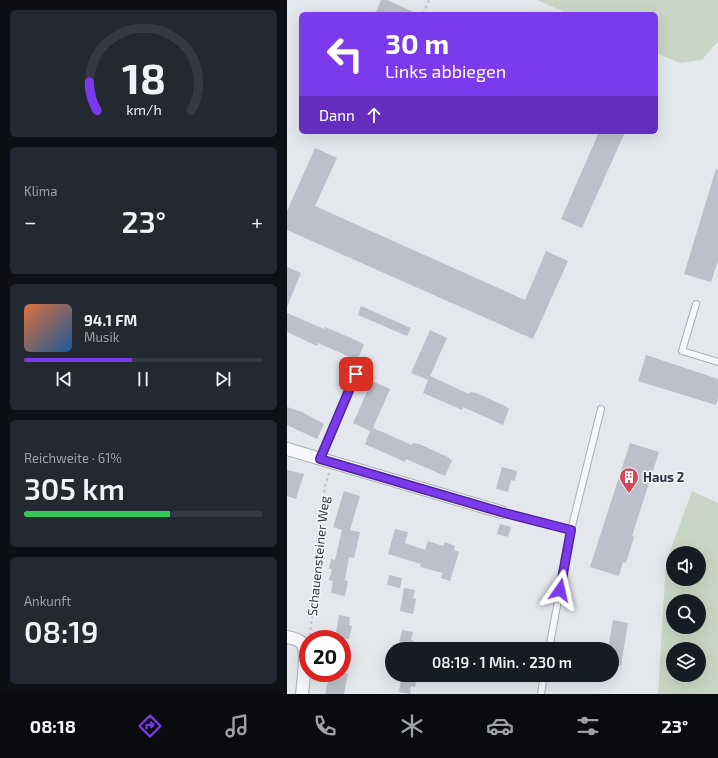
<!DOCTYPE html>
<html lang="de">
<meta charset="utf-8">
<style>
:root{--surface:#171b24;--page:#242831;--text:#f1f3f6;--muted:#9ea1a6;--line:#363941;--accent:#7c3aed}
body{margin:0;font-family:"Exo 2",sans-serif;background:var(--page);color:var(--text);height:100vh;display:flex;flex-direction:column;font-size:15px;white-space:nowrap}
*{box-sizing:border-box;margin:0}
p{font-size:13px;color:var(--muted)}
.icon{flex:none;width:22px;height:22px;fill:none;stroke:currentColor;stroke-width:2;stroke-linecap:round;stroke-linejoin:round}
.map{position:relative;flex:1;overflow:hidden}
.side{display:flex;flex-direction:column;gap:10px;padding:10px;background:#0d0f14;width:287px}
.side>*{flex:none}
.hud{position:absolute;left:12px;top:12px;width:359px;height:122px;border-radius:6px;box-shadow:0 4px 16px #0002;background:#7c3aed;color:#fff;overflow:hidden}
.tools{position:absolute;left:379px;top:546px;display:grid;gap:8px}
.tools a{display:grid;place-items:center;width:40px;height:40px;border-radius:50%;background:var(--surface);box-shadow:0 4px 16px #0002;font-size:20px}
.speed{position:absolute;left:12px;top:630px;display:flex;gap:8px;font-size:20px;font-weight:700;text-align:center}
.speed>*{display:grid;place-content:center;width:52px;height:52px;border-radius:50%;background:var(--surface);box-shadow:0 4px 16px #0002;line-height:1}
.speed .limit{border:6px solid #d22;background:#fff;color:#111}
.pin{position:absolute;display:grid;place-items:center;width:34px;height:34px;color:#fff;margin:-17px;border-radius:8px;box-shadow:0 2px 6px #0006}
.me{position:absolute;width:44px;margin:-22px;rotate:11deg;stroke-linejoin:round;filter:drop-shadow(0 0 3px #0008)}
.turn{display:flex;align-items:center;gap:14px;height:84px;padding:0 20px;font-size:18px}
.turn .icon{width:52px;height:52px;stroke-width:2.5}
.turn b{display:block;font-size:28px;line-height:34px}
.then{display:flex;align-items:center;height:38px;padding:0 20px;background:#0003;gap:8px;font-size:15px}
.big{font-size:30px;font-weight:600;line-height:1.1}
.side .card{flex:1;display:flex;flex-direction:column;justify-content:center;gap:6px;min-width:0;padding:0 14px;border-radius:6px;background:var(--page)}
.side .dial{align-items:center;gap:0}
.dial svg{height:104px;overflow:visible;fill:none;stroke:var(--line);stroke-width:7;stroke-linecap:round;text-anchor:middle}
.dial text{fill:var(--text);stroke:none}
.song{display:flex;align-items:center;gap:12px}
.cover{width:48px;height:48px;border-radius:6px;background:linear-gradient(135deg,hsl(20 70% 55%),hsl(210 70% 35%))}
.played{height:4px;border-radius:2px;background:linear-gradient(90deg,var(--accent) 45%,var(--line) 45%)}
.keys{display:flex;justify-content:space-around;direction:ltr}
.heat{display:flex;justify-content:space-between;align-items:center;font-size:22px;direction:ltr}
.charge{height:6px;border-radius:3px;background:linear-gradient(90deg,#34c759 61%,var(--line) 0)}
.trip{position:absolute;left:98px;top:642px;width:234px;height:40px;border-radius:20px;background:var(--surface);box-shadow:0 4px 16px #0002;font-weight:600;line-height:40px;text-align:center}
.dock{display:flex;height:64px;justify-content:space-around;align-items:center;background:#090b0e;color:var(--muted)}
.dock .icon{width:28px;height:28px}
.dock .selected{color:var(--accent)}
.dock b{font-size:18px;color:var(--text)}
main{display:flex;flex:1;min-height:0}
.map>svg:first-child{display:block}
</style>
<main>
<section class="side">
<div class="card dial"><svg viewBox="0 0 100 80">
<path d="M14 69A42 42 0 1 1 86 69"/>
<path d="M14 69A42 42 0 0 1 8 47" stroke="#7c3aed"/>
<text x="50" y="56" font-size="32" font-weight="700">18</text>
<text x="50" y="72" font-size="11">km/h</text>
</svg></div>
<div class="card"><p>Klima</p>
<div class="heat"><a>−</a><b class="big">23°</b><a>+</a></div>
</div>
<div class="card">
<div class="song"><i class="cover"></i><div><b>94.1 FM</b><p>Musik</p></div></div>
<div class="played"></div>
<div class="keys"><svg class="icon" aria-label="previous" viewBox="0 0 24 24"><path d="M18 5L8 12l10 7zM5 5v14"/></svg><svg class="icon" aria-label="pause" viewBox="0 0 24 24"><path d="M8 5v14M16 5v14"/></svg><svg class="icon" aria-label="next" viewBox="0 0 24 24"><path d="M6 5l10 7-10 7zM19 5v14"/></svg></div>
</div>
<div class="card"><p>Reichweite · 61%</p><b class="big">305 km</b><div class="charge"></div></div>
<div class="card"><p>Ankunft</p><b class="big">08:19</b></div>
</section>
<div class="map">
<svg width="431" height="694" viewBox="0 0 431 694">
<rect width="100%" height="100%" fill="#e4e7ec"/>
<!-- green -->
<path fill="#c9d6c5" fill-rule="evenodd" d="M250,0H431V41L415,60L393,63L369,53V14H282Z
M405,491L431,503V694H371L379,562ZM386,553H412V579H386ZM386,601H412V627H386ZM386,649H412V675H386Z"/>
<!-- building -->
<path fill="#bbc0ca" d="M94,0H100L131,14H88Z
M312,132H338L295,228L274,219Z
M28,148L50,158L28,206L238,300L259,251L281,261L246,339L0,230V211Z
M429,169L431,170V261L424,282L397,274Z
M0,267L14,273L0,307Z
M74,306L124,328L120,336L71,315Z
M0,313L37,329L38,327L43,329L73,342L77,345L70,360L31,343L30,346L0,332Z
M143,330L160,338L143,376L182,394L183,392L189,393L218,406L222,409L216,425L176,407L175,410L136,393L141,380L124,373Z
M359,355L431,379V398L429,405L351,381Z
M85,381L103,389L86,428L125,445L126,443L132,444L161,457L165,461L158,476L119,459L118,462L78,444L83,431L66,423Z
M0,407L15,412L37,424L30,439L0,425Z
M343,443L372,452L345,536L347,537L339,563L336,562L332,576L303,567Z
M215,467L230,471L228,481L224,480L221,492L209,489Z
M0,470L17,474L9,499L0,496Z
M57,491L73,496L63,530L73,532L67,558L62,557L58,580L61,581L58,596L44,593L46,581L42,580L45,569H42L44,559L48,560L55,530L46,527Z
M213,524L224,527L221,537L210,534Z
M108,529L121,532L118,543L138,550L141,541L156,546L158,542L168,546L167,550L172,552L163,581L154,578L156,573L133,567L134,564L101,554Z
M102,575L115,578L113,588L100,585Z
M117,588L128,590L126,598L129,599L126,614L113,611Z
M52,615L63,617L62,625L65,626L62,639H48Z
M326,620L341,623L334,666L325,664V649H321Z
M115,630L126,632L124,640L127,641L126,649H111Z
M46,673H61L57,694H38L41,681H45Z
M115,675H130L128,687L124,686L123,694L112,692Z"/>
<g fill="none" stroke-linecap="round" stroke-linejoin="round">
<!-- lane casing -->
<g stroke="#a9aeb7" stroke-width="8">
<path id="lane" d="M409,304L395,351L431,362
M33,459L69,374
M214,512L284,530
M262,649L284,530L314,409
M254,694L257,675"/>
</g>
<!-- street casing -->
<g stroke="#a9aeb7" stroke-width="14">
<path id="street" d="M0,449L214,512
M0,637C5,638 11,639 15,643C21,652 16,683 15,694"/>
</g>
<!-- path -->
<path stroke="#c2c5cb" stroke-width="2" stroke-dasharray="3 3" stroke-linecap="butt" d="M136,14L142,0
M23,636L38,486L42,473"/>
<!-- lane -->
<use href="#lane" stroke="#f7f8fa" stroke-width="6"/>
<!-- street -->
<use href="#street" stroke="#f7f8fa" stroke-width="12"/>
</g>
<g fill="none" stroke-linecap="round" stroke-linejoin="round">
<!-- route casing -->
<g stroke="#51269a" stroke-width="10">
<path id="route" d="M69,374L33,459L214,512L284,530L273,590"/>
</g>
<!-- route -->
<use href="#route" stroke="#7c3aed" stroke-width="7"/>
</g>
<!-- icons -->
<defs>
<g id="building-pin" transform="scale(1)"><path d="M0 17L-7.5 6A9.5 9.5 0 1 1 7.5 6Z" fill="#d1495b" stroke="#f4f6f9"/><path d="M-4-6H4V6H1V3H-1V6H-4ZM-2.5-4.3h1.7v1.8h-1.7ZM.8-4.3h1.7v1.8H.8ZM-2.5-1h1.7V.8h-1.7ZM.8-1h1.7V.8H.8Z" fill="#fff"/></g>
</defs>
<g fill-rule="evenodd">
<use href="#building-pin" x="342" y="477"/>
</g>
<g text-anchor="middle" stroke-width="3" stroke-linejoin="round" paint-order="stroke">
<!-- poi labels -->
<g font-size="13" font-weight="bold" fill="#2b3445" stroke="#f4f6f9" text-anchor="start">
<text x="356" y="482">Haus 2</text>
</g>
<!-- street labels -->
<g font-size="13" fill="#2b3445" stroke="#f4f6f9">
<text transform="translate(31 556) rotate(-84)" y="5">Schauensteiner Weg</text>
</g>
</g>
</svg>
<div class="tools">
<a><svg class="icon" aria-label="sound" viewBox="0 0 24 24"><path d="M4 9h4l5-4v14l-5-4H4zM17 9q2 3 0 6"/></svg></a>
<a><svg class="icon" aria-label="search" viewBox="0 0 24 24"><circle cx="10" cy="10" r="6"/><path d="M15 15l6 6"/></svg></a>
<a><svg class="icon" aria-label="layers" viewBox="0 0 24 24"><path d="M12 4l9 5-9 5-9-5zM3 14l9 5 9-5"/></svg></a>
</div>
<div class="speed"><div class="limit">20</div></div>
<div class="pin" style="left:69px;top:374px;background:#d93025"><svg class="icon" aria-label="arrive" viewBox="0 0 24 24"><path d="M6 21V4h12l-3 4 3 4H6"/></svg></div>
<svg class="me" style="left:273px;top:590px" viewBox="-20 -20 40 40"><path d="M0-17L14 15 0 8-14 15z" fill="#7c3aed" stroke="#fff" stroke-width="4"/></svg>
<div class="trip">08:19 · 1 Min. · 230 m</div>
<div class="hud">
<div class="turn"><svg class="icon" aria-label="left" viewBox="0 0 24 24"><path d="M17 20v-9H6M10 6l-5 5 5 5"/></svg><div><b>30 m</b>Links abbiegen</div></div>
<div class="then">Dann<svg class="icon" aria-label="ahead" viewBox="0 0 24 24"><path d="M12 20V5M6 11l6-6 6 6"/></svg></div>
</div>
</div>
</main>
<nav class="dock">
<b>08:18</b>
<svg class="icon selected" aria-label="directions" viewBox="0 0 24 24"><path d="M12 3l9 9-9 9-9-9zM9 14v-3h6M13 9l2 2-2 2"/></svg>
<svg class="icon" aria-label="music" viewBox="0 0 24 24"><path d="M9 18V5l10-2v13"/><circle cx="6" cy="18" r="3"/><circle cx="16" cy="16" r="3"/></svg>
<svg class="icon" aria-label="phone" viewBox="0 0 24 24"><path d="M5 4h4l2 5-3 2q2 4 5 5l2-3 5 2v4C11 20 4 13 5 4z"/></svg>
<svg class="icon" aria-label="climate" viewBox="0 0 24 24"><path d="M12 3v18M4 7l16 10M4 17L20 7"/></svg>
<svg class="icon" aria-label="car" viewBox="0 0 24 24"><path d="M5 17H2v-5l4-1 3-4h7l3 4 3 1v5h-3M9 17h6M6 11h13"/><circle cx="7" cy="17" r="2"/><circle cx="17" cy="17" r="2"/></svg>
<svg class="icon" aria-label="filters" viewBox="0 0 24 24"><path d="M4 7h16M4 17h16"/><circle cx="9" cy="7" r="2"/><circle cx="15" cy="17" r="2"/></svg>
<b>23°</b>
</nav>
